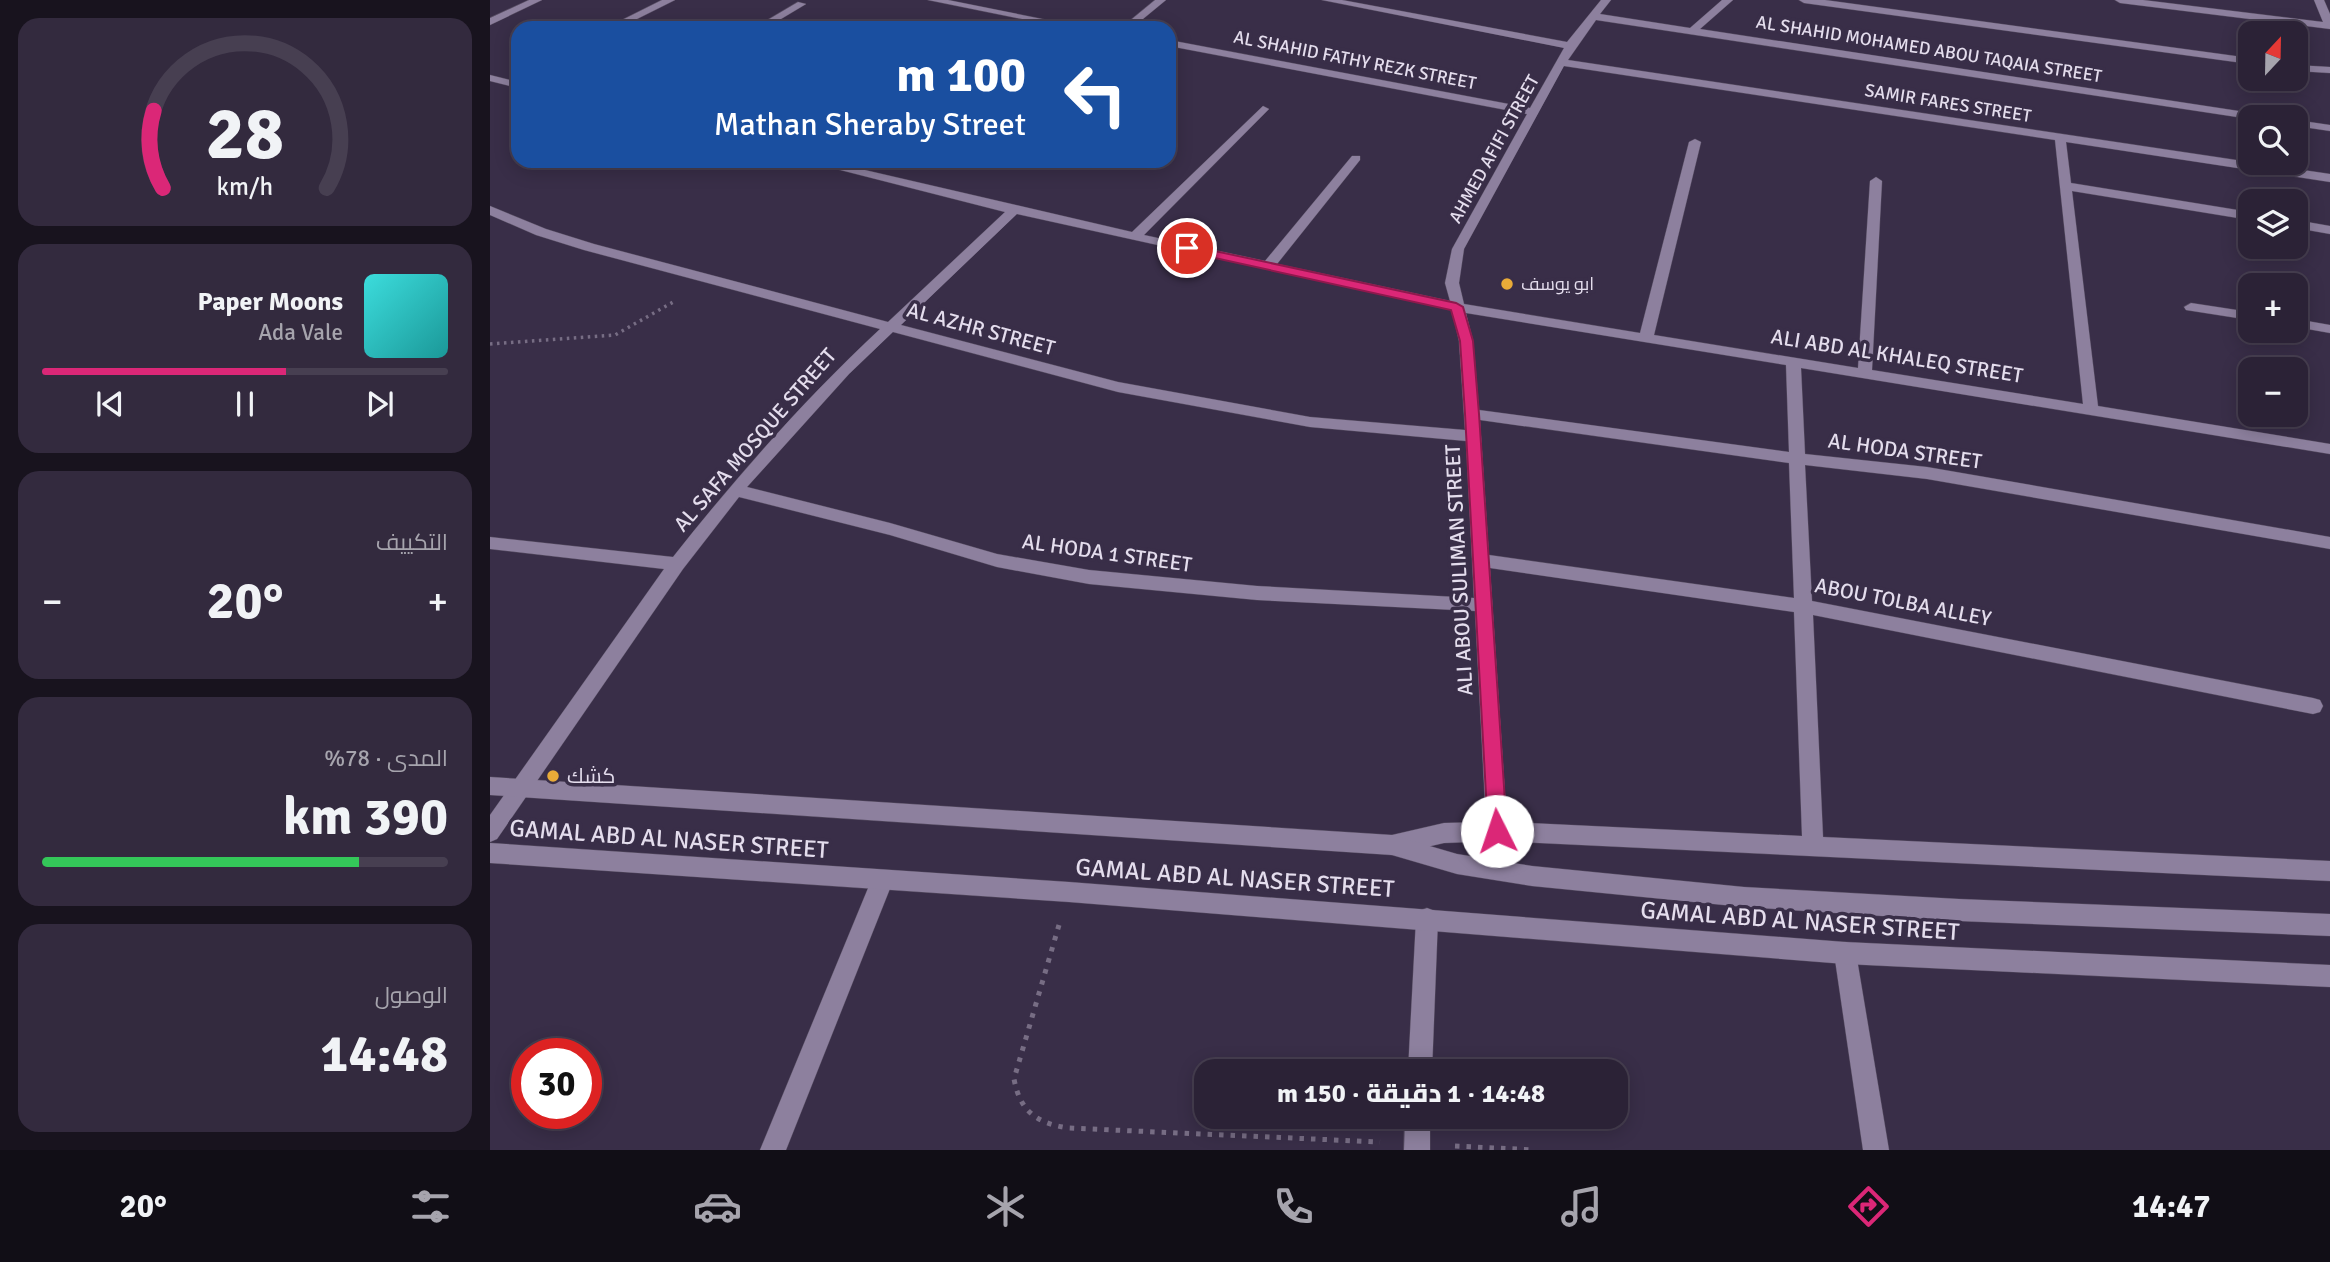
<!DOCTYPE html>
<html lang="ar">
<meta charset="utf-8">
<style>
:root{--surface:#2b2236;--page:#332a3e;--text:#f1f3f6;--muted:#a6a4ad;--line:#473f51;--accent:#db2777}
body{margin:0;font-family:Signika,Cairo,sans-serif;background:var(--page);color:var(--text);direction:rtl;height:100vh;display:flex;flex-direction:column;font-size:26px;white-space:nowrap}
*{box-sizing:border-box;margin:0}
p{font-size:23px;color:var(--muted)}
.icon{flex:none;width:38px;height:38px;fill:none;stroke:currentColor;stroke-width:2;stroke-linecap:round;stroke-linejoin:round}
.map{position:relative;flex:1;overflow:hidden;direction:ltr}
.drawer{display:flex;flex-direction:column;gap:18px;padding:18px;background:#18131e;width:490px}
.drawer>*{flex:none}
.guide{position:absolute;left:21px;top:21px;width:665px;height:147px;border-radius:21px;box-shadow:0 4px 18px #0003,0 0 0 2px var(--line);direction:rtl;background:#1a4fa0;color:#fff;overflow:hidden}
.needle{width:46px;rotate:22deg}
.tools{position:absolute;left:1748px;top:21px;display:grid;gap:14px}
.tools a{display:grid;place-items:center;width:70px;height:70px;border-radius:14px;background:var(--surface);box-shadow:0 4px 18px #0003,0 0 0 2px var(--line);font-size:35px}
.speed{position:absolute;left:21px;top:1038px;display:flex;gap:14px;font-size:35px;font-weight:700;text-align:center}
.speed>*{display:grid;place-content:center;width:91px;height:91px;border-radius:50%;background:var(--surface);box-shadow:0 4px 18px #0003,0 0 0 2px var(--line);line-height:1}
.speed .limit{border:10px solid #d22;background:#fff;color:#111}
.pin{position:absolute;display:grid;place-items:center;width:60px;height:60px;color:#fff;margin:-30px;border:4px solid #fff;border-radius:50%;box-shadow:0 2px 7px #0007}
.me{position:absolute;width:77px;margin:-38px;rotate:356deg;stroke-linejoin:round;filter:drop-shadow(0 0 5px #0008)}
.turn{display:flex;align-items:center;gap:24px;height:147px;padding:0 35px;font-size:32px}
.turn .icon{width:91px;height:91px;stroke-width:2.5}
.turn b{display:block;font-size:49px;line-height:60px}
.big{font-size:52px;font-weight:800;line-height:1.1}
.drawer .card{flex:1;display:flex;flex-direction:column;justify-content:center;gap:10px;min-width:0;padding:0 24px;border-radius:21px;background:var(--page)}
.drawer .dial{align-items:center;gap:0}
.dial svg{height:182px;overflow:visible;fill:none;stroke:var(--line);stroke-width:7;stroke-linecap:round;text-anchor:middle}
.dial text{fill:var(--text);stroke:none}
.song{display:flex;align-items:center;gap:21px}
.cover{width:84px;height:84px;border-radius:10px;background:linear-gradient(135deg,hsl(180 70% 55%),hsl(180 70% 35%))}
.played{height:7px;border-radius:4px;background:linear-gradient(90deg,var(--accent) 60%,var(--line) 60%)}
.keys{display:flex;justify-content:space-around;direction:ltr}
.heat{display:flex;justify-content:space-between;align-items:center;font-size:38px;direction:ltr}
.charge{height:10px;border-radius:5px;background:linear-gradient(90deg,#34c759 78%,var(--line) 0)}
.trip{position:absolute;left:704px;top:1059px;width:434px;height:70px;border-radius:21px;background:var(--surface);box-shadow:0 4px 18px #0003,0 0 0 2px var(--line);font-weight:800;line-height:70px;text-align:center;direction:rtl}
.tab-bar{display:flex;height:112px;justify-content:space-around;align-items:center;background:#110e16;color:var(--muted)}
.tab-bar .icon{width:49px;height:49px}
.tab-bar .selected{color:var(--accent)}
.tab-bar b{font-size:32px;color:var(--text)}
main{display:flex;flex:1;min-height:0}
.map>svg:first-child{display:block}
</style>
<main>
<div class="map">
<svg width="1840" height="1150" viewBox="0 0 1840 1150">
<rect width="100%" height="100%" fill="#392e48"/>
<g fill="none" stroke-linecap="round" stroke-linejoin="round">
<!-- minor casing -->
<g stroke="#544a5f" stroke-width="1">
<path id="minor" d="M39,0H52L0,25V18Z
M172,0H185L129,28H116Z
M438,0H458L597,28H576Z
M665,0H676L642,28H631Z
M832,0H852L1077,42L1111,0H1121L1110,14L1200,28L1232,0H1243L1210,29L1775,115L1776,117L1760,119L1106,20L1078,60L1840,174V182L1576,142L1581,183L1760,212V220L1582,191L1608,406L1840,444V454L1311,368L1315,454L1437,467L1840,537V549L1437,479L1315,465L1322,601L1823,698L1830,700L1833,706L1830,712L1823,714L1323,615L1333,837L1840,861V881L1007,841L954,843L902,855L894,852L891,845L894,838L902,835L954,823L996,822L985,611L767,600L599,584L507,567L400,535L249,497L193,569L7,839L0,842V815L174,569L0,549V537L183,557C247,476 315,399 390,329L94,250L46,235L0,215V206L56,229L104,244L398,322L515,212L315,161H336L642,232L773,106L779,109L777,111L654,235L775,261L862,156H870V160L787,264L960,301L955,283L962,249L1037,114L679,46V40L1040,108L1074,48ZM1074,66L1565,140L1593,404L1382,370L1392,181L1386,177L1380,181L1368,368L1164,335L1211,142L1205,139L1199,142L1150,333L974,304L969,283L974,249ZM527,214L962,310L969,341L975,430L820,417L628,382L411,325ZM976,313L1296,365L1299,452L989,410L983,341ZM403,332L628,392L820,427L976,441L984,598L767,586L599,570L507,554L400,523L257,487L359,374ZM990,420L1299,463L1304,598L999,555ZM1000,568L1304,612L1312,836L1017,822Z
M1309,0H1335L1760,58V64L1314,3Z
M1625,0H1653L1833,22L1824,0H1834L1840,14V29L1630,3Z
M308,2L316,4L276,28H264Z
M1806,65L1840,67V73L1806,71Z
M0,75L28,82V88L0,81Z
M1806,120L1840,125V131L1806,126Z
M1806,220L1840,226V234L1806,228Z
M1701,303L1760,312V320L1696,310L1694,307Z
M1806,319L1840,325V333L1806,327Z
M392,871L400,874L403,881L296,1150H270L381,881L384,874Z
M937,908L945,911L948,919L942,1071H918L926,919L929,911Z
M1355,942L1363,945L1366,953L1399,1150H1373L1344,953L1347,945Z
M915,1116H940V1150H914Z"/>
</g>
<!-- secondary casing -->
<g stroke="#544a5f" stroke-width="1">
<path id="secondary" d="M0,777L902,835L967,854L1042,866L1254,887L1469,899L1840,914V936L1469,921L1254,907L1042,886L967,874L902,855L0,795Z
M0,843L579,882L1355,942L1840,965V987L1355,964L579,902L0,863Z"/>
</g>
<!-- path-far1 -->
<path stroke="#776d84" stroke-width="3.5" stroke-dasharray="2.5 4.5" stroke-linecap="butt" d="M0,344L125,335L185,301"/>
<!-- path -->
<path stroke="#776d84" stroke-width="5" stroke-dasharray="4.5 7" stroke-linecap="butt" d="M569,925L524,1079C530,1111 546,1123 578,1128L890,1142
M965,1146L1045,1150"/>
<!-- minor -->
<use href="#minor" fill="#8d809e" fill-rule="evenodd"/>
<!-- secondary -->
<use href="#secondary" fill="#8d809e" fill-rule="evenodd"/>
</g>
<!-- route -->
<path fill="#db2777" stroke="#8e194d" stroke-width="2" d="M697,245L966,303L973,307L983,341L989,414L1017,831L1014,837L1007,840L1001,837L998,831L975,414L970,341L961,310L693,251L691,248Z"/>
<!-- markers -->
<g fill="#e9ab38" stroke="#392e48" stroke-width="2.5">
<circle cx="1017" cy="284" r="7"/>
<circle cx="63" cy="776" r="7"/>
</g>
<g text-anchor="middle" stroke-width="7" stroke-linejoin="round" paint-order="stroke">
<!-- far-street labels -->
<g font-size="18" fill="#e4dded" stroke="#392e48">
<text transform="translate(1439 49) rotate(9)" y="6">AL SHAHID MOHAMED ABOU TAQAIA STREET</text>
<text transform="translate(865 60) rotate(11)" y="6">AL SHAHID FATHY REZK STREET</text>
<text transform="translate(1458 103) rotate(9)" y="6">SAMIR FARES STREET</text>
<text transform="translate(1004 149) rotate(-61)" y="6">AHMED AFIFI STREET</text>
</g>
<!-- far-poi labels -->
<g font-size="18" fill="#e4dded" stroke="#392e48" text-anchor="start">
<text x="1031" y="290">ابو يوسف</text>
</g>
<!-- street labels -->
<g font-size="21" fill="#e4dded" stroke="#392e48">
<text transform="translate(491 329) rotate(15)" y="7">AL AZHR STREET</text>
<text transform="translate(1407 356) rotate(9)" y="7">ALI ABD AL KHALEQ STREET</text>
<text transform="translate(265 440) rotate(-49)" y="7">AL SAFA MOSQUE STREET</text>
<text transform="translate(1415 451) rotate(8)" y="7">AL HODA STREET</text>
<text transform="translate(617 553) rotate(8)" y="7">AL HODA 1 STREET</text>
<text transform="translate(969 570) rotate(-93)" y="7">ALI ABOU SULIMAN STREET</text>
<text transform="translate(1413 602) rotate(11)" y="7">ABOU TOLBA ALLEY</text>
</g>
<!-- poi labels -->
<g font-size="21" fill="#e4dded" stroke="#392e48" text-anchor="start">
<text x="77" y="783">كشك</text>
</g>
<!-- near-street labels -->
<g font-size="24" fill="#e4dded" stroke="#392e48">
<text transform="translate(179 839) rotate(4)" y="8">GAMAL ABD AL NASER STREET</text>
<text transform="translate(745 878) rotate(4)" y="8">GAMAL ABD AL NASER STREET</text>
<text transform="translate(1310 921) rotate(4)" y="8">GAMAL ABD AL NASER STREET</text>
</g>
</g>
</svg>
<div class="tools">
<a><svg class="needle" viewBox="-14 -14 28 28"><path d="M0-13l5 13h-10z" fill="#e53935"/><path d="M0 13l5-13h-10z" fill="#a6a4ad"/></svg></a>
<a><svg class="icon" aria-label="search" viewBox="0 0 24 24"><circle cx="10" cy="10" r="6"/><path d="M15 15l6 6"/></svg></a>
<a><svg class="icon" aria-label="layers" viewBox="0 0 24 24"><path d="M12 4l9 5-9 5-9-5zM3 14l9 5 9-5"/></svg></a>
<a>+</a>
<a>−</a>
</div>
<div class="speed"><div class="limit">30</div></div>
<div class="pin" style="left:697px;top:248px;background:#d93025"><svg class="icon" aria-label="arrive" viewBox="0 0 24 24"><path d="M6 21V4h12l-3 4 3 4H6"/></svg></div>
<svg class="me" style="left:1007px;top:831px" viewBox="-20 -20 40 40"><circle r="19" fill="#fff"/><path d="M0-13L10 11 0 6-10 11z" fill="#db2777"/></svg>
<div class="trip">14:48 · 1 دقيقة · 150 m</div>
<div class="guide">
<div class="turn"><svg class="icon" aria-label="left" viewBox="0 0 24 24"><path d="M17 20v-9H6M10 6l-5 5 5 5"/></svg><div><b>100 m</b>Mathan Sheraby Street</div></div>
</div>
</div>
<section class="drawer">
<div class="card dial"><svg viewBox="0 0 100 80">
<path d="M14 69A42 42 0 1 1 86 69"/>
<path d="M14 69A42 42 0 0 1 10 35" stroke="#db2777"/>
<text x="50" y="56" font-size="32" font-weight="700">28</text>
<text x="50" y="72" font-size="11">km/h</text>
</svg></div>
<div class="card">
<div class="song"><i class="cover"></i><div><b>Paper Moons</b><p>Ada Vale</p></div></div>
<div class="played"></div>
<div class="keys"><svg class="icon" aria-label="previous" viewBox="0 0 24 24"><path d="M18 5L8 12l10 7zM5 5v14"/></svg><svg class="icon" aria-label="pause" viewBox="0 0 24 24"><path d="M8 5v14M16 5v14"/></svg><svg class="icon" aria-label="next" viewBox="0 0 24 24"><path d="M6 5l10 7-10 7zM19 5v14"/></svg></div>
</div>
<div class="card"><p>التكييف</p>
<div class="heat"><a>−</a><b class="big">20°</b><a>+</a></div>
</div>
<div class="card"><p>المدى · 78%</p><b class="big">390 km</b><div class="charge"></div></div>
<div class="card"><p>الوصول</p><b class="big">14:48</b></div>
</section>
</main>
<nav class="tab-bar">
<b>14:47</b>
<svg class="icon selected" aria-label="directions" viewBox="0 0 24 24"><path d="M12 3l9 9-9 9-9-9zM9 14v-3h6M13 9l2 2-2 2"/></svg>
<svg class="icon" aria-label="music" viewBox="0 0 24 24"><path d="M9 18V5l10-2v13"/><circle cx="6" cy="18" r="3"/><circle cx="16" cy="16" r="3"/></svg>
<svg class="icon" aria-label="phone" viewBox="0 0 24 24"><path d="M5 4h4l2 5-3 2q2 4 5 5l2-3 5 2v4C11 20 4 13 5 4z"/></svg>
<svg class="icon" aria-label="climate" viewBox="0 0 24 24"><path d="M12 3v18M4 7l16 10M4 17L20 7"/></svg>
<svg class="icon" aria-label="car" viewBox="0 0 24 24"><path d="M5 17H2v-5l4-1 3-4h7l3 4 3 1v5h-3M9 17h6M6 11h13"/><circle cx="7" cy="17" r="2"/><circle cx="17" cy="17" r="2"/></svg>
<svg class="icon" aria-label="filters" viewBox="0 0 24 24"><path d="M4 7h16M4 17h16"/><circle cx="9" cy="7" r="2"/><circle cx="15" cy="17" r="2"/></svg>
<b>20°</b>
</nav>
